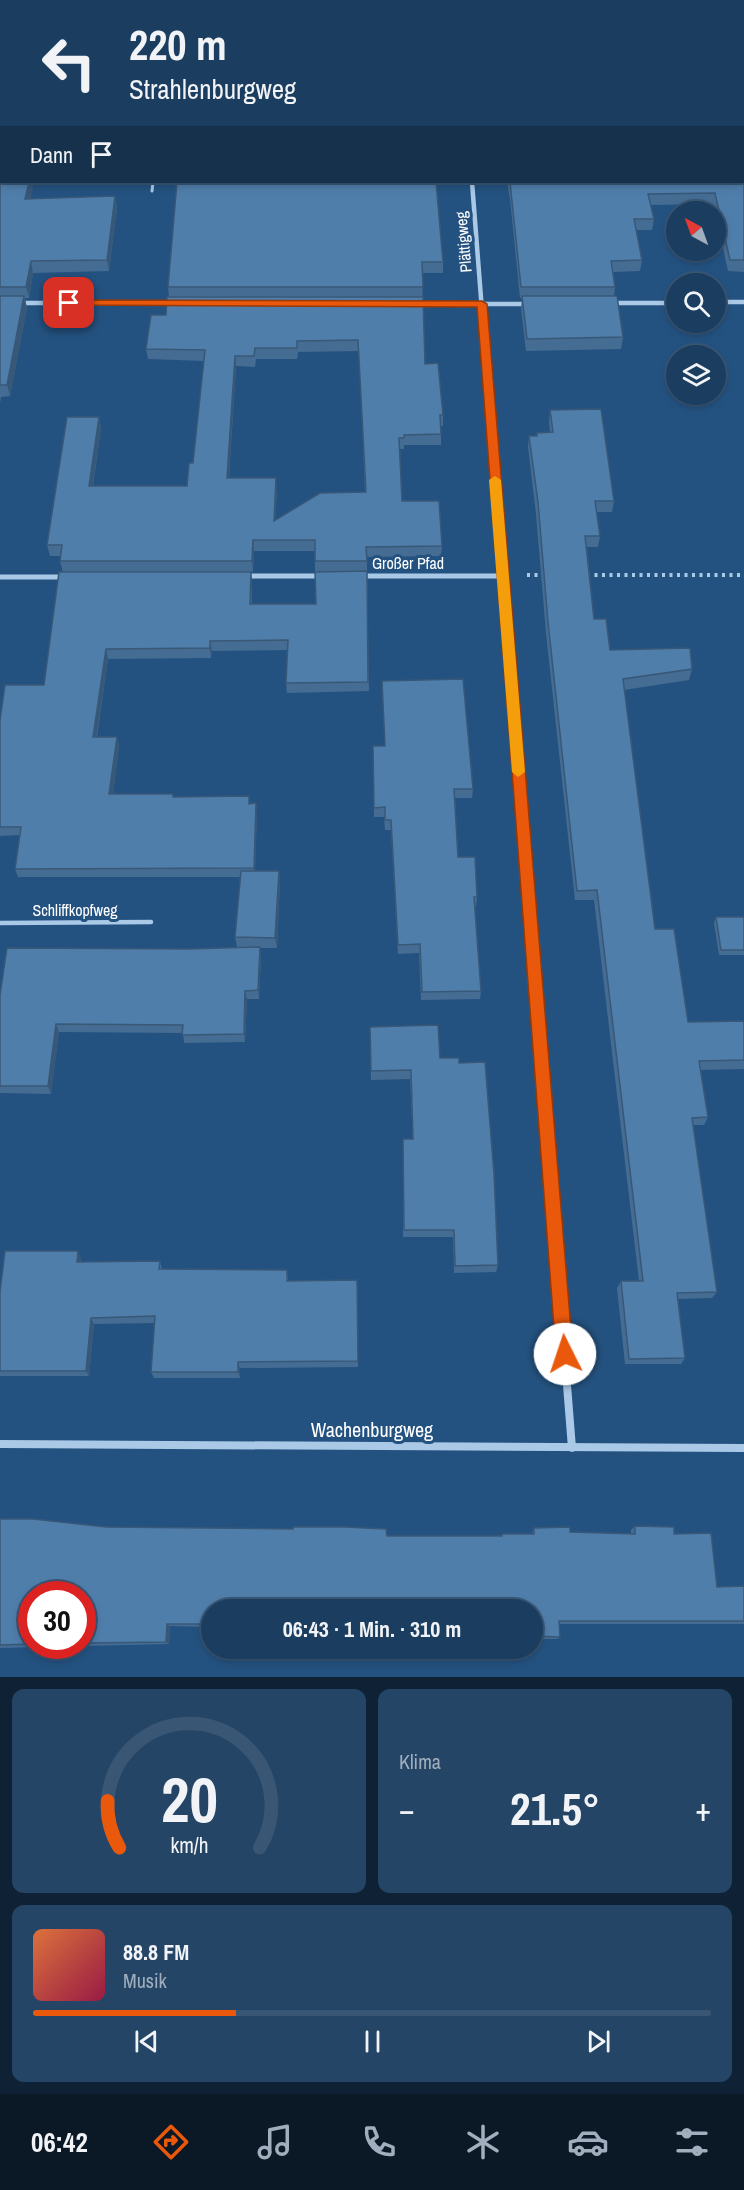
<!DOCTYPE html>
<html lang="de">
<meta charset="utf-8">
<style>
:root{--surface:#1b3e60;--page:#244566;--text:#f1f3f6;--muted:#a0aebd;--line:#395775;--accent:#ea580c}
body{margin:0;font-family:"Archivo Narrow",sans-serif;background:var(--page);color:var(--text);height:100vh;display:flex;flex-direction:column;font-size:22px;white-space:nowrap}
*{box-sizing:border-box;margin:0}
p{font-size:20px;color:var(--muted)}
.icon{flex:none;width:33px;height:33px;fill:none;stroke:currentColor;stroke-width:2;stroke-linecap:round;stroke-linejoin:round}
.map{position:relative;height:1677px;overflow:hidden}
.drawer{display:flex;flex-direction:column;gap:12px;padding:12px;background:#0f2235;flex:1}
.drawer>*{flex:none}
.guide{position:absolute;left:0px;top:0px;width:744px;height:183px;box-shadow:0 3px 9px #0003,0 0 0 2px var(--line);background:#1b3e60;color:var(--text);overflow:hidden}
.needle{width:39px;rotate:319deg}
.buttons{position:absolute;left:666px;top:201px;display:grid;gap:12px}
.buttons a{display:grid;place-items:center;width:60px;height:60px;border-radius:50%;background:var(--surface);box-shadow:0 3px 9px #0003,0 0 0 2px var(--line);font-size:30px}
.speed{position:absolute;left:18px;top:1581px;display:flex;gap:12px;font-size:30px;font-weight:700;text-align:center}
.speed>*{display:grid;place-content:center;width:78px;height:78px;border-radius:50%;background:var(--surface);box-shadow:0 3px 9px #0003,0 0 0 2px var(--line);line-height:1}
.speed .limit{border:9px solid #d22;background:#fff;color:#111}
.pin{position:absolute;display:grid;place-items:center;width:51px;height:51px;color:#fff;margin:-26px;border-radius:12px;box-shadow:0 3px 9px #0006}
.me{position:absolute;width:66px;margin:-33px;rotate:356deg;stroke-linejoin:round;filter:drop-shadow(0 0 4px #0008)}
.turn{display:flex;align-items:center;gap:21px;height:126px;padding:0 30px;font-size:27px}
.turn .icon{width:78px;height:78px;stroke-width:2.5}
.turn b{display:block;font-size:42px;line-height:51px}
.then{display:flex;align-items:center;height:57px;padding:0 30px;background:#0003;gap:12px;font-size:22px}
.big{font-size:45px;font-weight:700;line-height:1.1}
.drawer .card{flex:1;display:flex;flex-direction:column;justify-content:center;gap:9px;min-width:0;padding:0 21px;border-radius:12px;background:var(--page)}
.drawer .dial{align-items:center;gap:0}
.dial svg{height:156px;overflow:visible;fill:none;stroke:var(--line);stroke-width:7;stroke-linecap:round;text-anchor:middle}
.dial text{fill:var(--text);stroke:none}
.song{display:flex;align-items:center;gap:18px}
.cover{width:72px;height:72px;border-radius:9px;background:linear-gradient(135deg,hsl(20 70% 55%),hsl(340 70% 35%))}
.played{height:6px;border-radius:3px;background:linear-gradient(90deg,var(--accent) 30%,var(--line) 30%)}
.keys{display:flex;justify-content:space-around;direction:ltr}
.heat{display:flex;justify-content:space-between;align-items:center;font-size:33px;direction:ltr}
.drawer .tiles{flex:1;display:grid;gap:12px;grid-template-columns:1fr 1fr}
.card:last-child{grid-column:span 2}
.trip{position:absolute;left:201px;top:1599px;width:342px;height:60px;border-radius:30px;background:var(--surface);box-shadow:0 3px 9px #0003,0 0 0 2px var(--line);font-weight:700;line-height:60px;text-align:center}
.tab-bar{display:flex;height:96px;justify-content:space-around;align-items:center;background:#0b1926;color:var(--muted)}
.tab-bar .icon{width:42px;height:42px}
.tab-bar .selected{color:var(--accent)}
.tab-bar b{font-size:27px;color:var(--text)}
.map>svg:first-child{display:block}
</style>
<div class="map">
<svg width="744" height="1677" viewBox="0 0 744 1677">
<rect width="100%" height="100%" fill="#245280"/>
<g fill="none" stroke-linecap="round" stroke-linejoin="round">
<!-- path -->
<path stroke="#aac9e7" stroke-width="4" stroke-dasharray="3 4.5" stroke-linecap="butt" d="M527,575H547
M587,575H744"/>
<!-- service-far1 -->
<path stroke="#aac9e7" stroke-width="3" d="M152,191L153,182"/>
<!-- service -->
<path stroke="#aac9e7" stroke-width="4.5" d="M0,923L151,922"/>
<!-- minor-far2 -->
<path stroke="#aac9e7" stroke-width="4.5" d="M55,2L59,0
M472,182L490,414
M716,302H744
M19,303H173
M610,303H676
M418,304H527"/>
<!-- minor-far1 -->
<path stroke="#aac9e7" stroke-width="5" d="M490,412L533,959
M244,576H323
M361,576H503
M0,577H65"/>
<!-- minor -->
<path stroke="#aac9e7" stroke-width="8" d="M533,957L572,1448
M0,1444L744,1448"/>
</g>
<!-- wall -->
<path fill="#456c93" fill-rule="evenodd" d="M744,0V272L728,271L716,216V212H715L713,204L651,205L654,219L652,230H636L642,260L640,271L613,272L615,287L614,296L623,337L621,349L526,351L521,308L522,298H520L510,199L507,182H742Z
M0,28L30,199L115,196L117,208L109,271L33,273L29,298H25L27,308L10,396L1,397L0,403Z
M177,182L443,262V273H422L425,364L443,415V426H441V445H404V449H400L402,501L442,546L441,556L367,557V571L315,572V551H254L253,572H63L60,561L61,556H50L47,545L99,417L101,428L93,486H187L193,463L204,361L148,359L146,349L166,315L169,297L168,287ZM359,351L365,492L275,520L277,489L229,478L236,366L255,367L256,359H297L298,352Z
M550,410L614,501L612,512H596L600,536L598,547H587L594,619L610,650L692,669L689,680L624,690L655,929L688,1022L744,1021V1069L700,1070L708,1117L704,1125H693L717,1292L712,1298L677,1299L685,1358L681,1364H625L617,1288L621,1281H639L594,900H575L546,633L536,514L528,447L529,436H537V433L550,432L549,422Z
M367,571L369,691L287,693L286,683L287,650L212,651L211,658L108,659L97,737H117L119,746L113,794H173V797L250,804L256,803L257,812L255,871H279L280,882L277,948H260L261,955L259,999H247L245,1042L184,1043L183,1033L59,1032L51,1094L0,1093V995L189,949L246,947H237L235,937L240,877H18L15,869L20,835L0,836V720L44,685L59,572L252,581V604H316Z
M382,681L473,789L472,798H455L458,857L477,897L476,906H475L481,991L480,999L421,1000L419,953L398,954L391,830H385L384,817H374L373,746H385Z
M716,917H744V955H719L714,923Z
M370,1027L440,1058L459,1063L498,1265L496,1272L454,1273L453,1237H403V1139H413L410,1079L371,1080Z
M81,1258V1262L160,1261L162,1269L288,1276V1281L357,1280L358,1367L240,1368V1378H154L151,1372L155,1323L94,1324L89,1376H0V1292Z
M0,1519L106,1527L387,1536H501L502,1534H532L534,1528L570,1532L631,1534V1530L635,1526L674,1534L717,1587L744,1586V1624H559L560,1637L557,1639H532V1610H212V1627L170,1626L169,1644L0,1648ZM32,1594H82V1646H32Z"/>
<!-- shaded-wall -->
<path fill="#385878" d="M29,182H34L28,211L25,199Z
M115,196L117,208L109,271L107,260Z
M31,261L33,273L29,298L26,287Z
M24,296L27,308L10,396L7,385Z
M235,356L236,366L228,489L227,478Z
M99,417L101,428L91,497L89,486Z
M276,478L277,489L275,531L274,521Z
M253,540L254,551L253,572L252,561Z
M251,572L252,581L251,614L250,604Z
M210,641L212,651L211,658L210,648Z
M106,649L108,659L95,746L93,737Z
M117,737L119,746L112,803L109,794Z
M256,803L257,812L255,876L254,868Z
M279,871L280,882L277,948L275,938Z
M260,947L261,955L259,999L258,990Z
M245,991L247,999L245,1042L244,1034Z
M56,1024L59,1032L51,1094L48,1086Z
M78,1251L81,1258L80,1269L77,1262Z
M91,1318L94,1324L89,1376L86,1371Z
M238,1362L240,1368V1378L238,1372Z
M167,1624L170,1626L169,1644L166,1642Z"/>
<!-- building -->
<path fill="#507eab" stroke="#385878" stroke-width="1.5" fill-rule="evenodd" d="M137,0H744V260H730L715,193L648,194L654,219H634L642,260L611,261L615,287H521L510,182H742V2H137Z
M0,28H2V182H29L25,199L115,196L107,260L31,261L26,287H0Z
M177,182H436L443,262H422L423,287H168Z
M0,296H24L7,385H0Z
M522,296H617L623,337L527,339Z
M167,297H423L425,364L438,363L443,415H440L441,434L404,435V438H399L402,501H439L442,546L366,547L367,561H315V540H253L252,561H60L62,545H47L67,417H99L89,486H187L189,463H193L205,350L146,349L151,315H166ZM358,340L366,492L320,493L274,521L276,478H227L235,356H254L255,348H297V341Z
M601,409L614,501H595L600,536H585L594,619H606L610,650L690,648L692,669L623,679L655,929H674L688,1022L744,1021V1060L699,1061L708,1117L692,1118L717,1292L677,1293L685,1358L629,1359L621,1281H643L597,890L577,891L548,622L538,502L529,436H537V433L553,432L550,410Z
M367,571L368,682L286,683L288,640L210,641V648L106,649L93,737H117L109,794H173V797L249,796V804L256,803L254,868L15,869L21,827H0V720L5,685H44L59,572H251L250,604H316L315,572Z
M463,679L473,789H454L458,857H475L477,897H474L481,991L422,992L420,944L398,945L391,820H385V807L374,808L373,746H385L382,681Z
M241,871H279L275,938L235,937Z
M716,917H744V950H721Z
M260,947L258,990L245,991L244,1034L182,1035L183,1025L56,1024L48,1086H0V995L7,948L189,949Z
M438,1025L440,1058H459V1063L485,1062L494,1174L498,1265L455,1266L454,1230H404L403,1139H413L411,1070L371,1071L370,1027Z
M5,1251H78L77,1262L160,1261L159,1269L287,1270V1281L357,1280L358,1361L238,1362V1372H151L155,1316L91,1318L86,1371H0V1292Z
M0,1519H33L106,1527L293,1529V1527H345L386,1529L387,1536H502V1534H534V1528L570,1527V1532L635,1534V1526L674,1527V1534L711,1533L717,1587L744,1586V1621H559L560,1637L532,1636V1610H212V1624H167L166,1642L82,1643V1594H32V1644L0,1645Z"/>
<!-- route -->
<path fill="#ea580c" stroke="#983908" stroke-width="1.5" d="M69,300L482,301L487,304L573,1354L571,1360L565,1362L559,1360L556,1354L477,307L65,305V301Z"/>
<!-- slow -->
<path fill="#f59e0b" d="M495,476L501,480L525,772L518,777L512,772L489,480Z"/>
<g text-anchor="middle" stroke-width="6" stroke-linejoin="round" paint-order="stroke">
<!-- street labels -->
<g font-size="16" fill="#fff" stroke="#245280">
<text transform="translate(463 242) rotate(-95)" y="6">Plättigweg</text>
<text x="408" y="569">Großer Pfad</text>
<text x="75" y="916">Schliffkopfweg</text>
</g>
<!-- near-street labels -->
<g font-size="20" fill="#fff" stroke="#245280">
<text x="372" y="1437">Wachenburgweg</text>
</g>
</g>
</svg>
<div class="buttons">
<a><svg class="needle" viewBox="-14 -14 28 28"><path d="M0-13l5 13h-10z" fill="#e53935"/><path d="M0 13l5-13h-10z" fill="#a0aebd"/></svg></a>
<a><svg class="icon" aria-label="search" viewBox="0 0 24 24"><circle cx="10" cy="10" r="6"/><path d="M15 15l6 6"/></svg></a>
<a><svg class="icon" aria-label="layers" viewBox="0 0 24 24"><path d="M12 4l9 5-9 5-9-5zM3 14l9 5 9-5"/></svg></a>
</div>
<div class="speed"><div class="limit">30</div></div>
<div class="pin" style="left:69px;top:303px;background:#d93025"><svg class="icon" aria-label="arrive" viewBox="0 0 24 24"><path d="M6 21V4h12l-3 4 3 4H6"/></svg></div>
<svg class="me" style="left:565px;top:1354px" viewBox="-20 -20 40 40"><circle r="19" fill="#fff"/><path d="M0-13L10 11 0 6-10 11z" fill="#ea580c"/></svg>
<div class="trip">06:43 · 1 Min. · 310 m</div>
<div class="guide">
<div class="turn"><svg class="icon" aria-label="left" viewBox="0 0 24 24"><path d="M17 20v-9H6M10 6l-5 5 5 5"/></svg><div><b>220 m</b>Strahlenburgweg</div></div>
<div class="then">Dann<svg class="icon" aria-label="arrive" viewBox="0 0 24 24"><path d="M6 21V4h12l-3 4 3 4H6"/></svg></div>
</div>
</div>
<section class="drawer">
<div class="tiles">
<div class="card dial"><svg viewBox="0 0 100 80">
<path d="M14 69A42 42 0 1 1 86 69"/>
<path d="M14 69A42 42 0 0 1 8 45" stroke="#ea580c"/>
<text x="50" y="56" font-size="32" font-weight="700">20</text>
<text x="50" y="72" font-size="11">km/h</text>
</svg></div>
<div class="card"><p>Klima</p>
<div class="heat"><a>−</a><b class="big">21.5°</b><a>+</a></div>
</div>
<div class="card">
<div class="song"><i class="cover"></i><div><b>88.8 FM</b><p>Musik</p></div></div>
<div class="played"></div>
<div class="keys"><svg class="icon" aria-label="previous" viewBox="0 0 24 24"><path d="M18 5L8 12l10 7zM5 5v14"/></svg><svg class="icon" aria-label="pause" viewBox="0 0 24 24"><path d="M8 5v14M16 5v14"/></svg><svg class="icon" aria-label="next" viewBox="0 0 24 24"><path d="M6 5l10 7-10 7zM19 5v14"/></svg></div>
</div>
</div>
</section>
<nav class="tab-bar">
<b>06:42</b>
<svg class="icon selected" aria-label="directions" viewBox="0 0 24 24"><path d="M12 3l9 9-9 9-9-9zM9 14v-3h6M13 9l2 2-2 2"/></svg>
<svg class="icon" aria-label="music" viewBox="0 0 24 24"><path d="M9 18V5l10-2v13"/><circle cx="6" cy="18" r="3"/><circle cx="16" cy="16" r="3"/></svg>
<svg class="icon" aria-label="phone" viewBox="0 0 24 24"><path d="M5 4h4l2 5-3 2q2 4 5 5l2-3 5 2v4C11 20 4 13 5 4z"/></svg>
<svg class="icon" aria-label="climate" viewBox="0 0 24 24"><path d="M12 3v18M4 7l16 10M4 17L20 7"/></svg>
<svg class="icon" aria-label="car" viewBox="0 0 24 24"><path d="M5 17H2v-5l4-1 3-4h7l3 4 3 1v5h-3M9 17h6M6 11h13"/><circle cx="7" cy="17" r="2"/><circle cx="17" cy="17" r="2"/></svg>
<svg class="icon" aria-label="filters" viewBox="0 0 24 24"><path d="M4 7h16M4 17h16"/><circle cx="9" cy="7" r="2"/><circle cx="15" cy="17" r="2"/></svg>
</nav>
